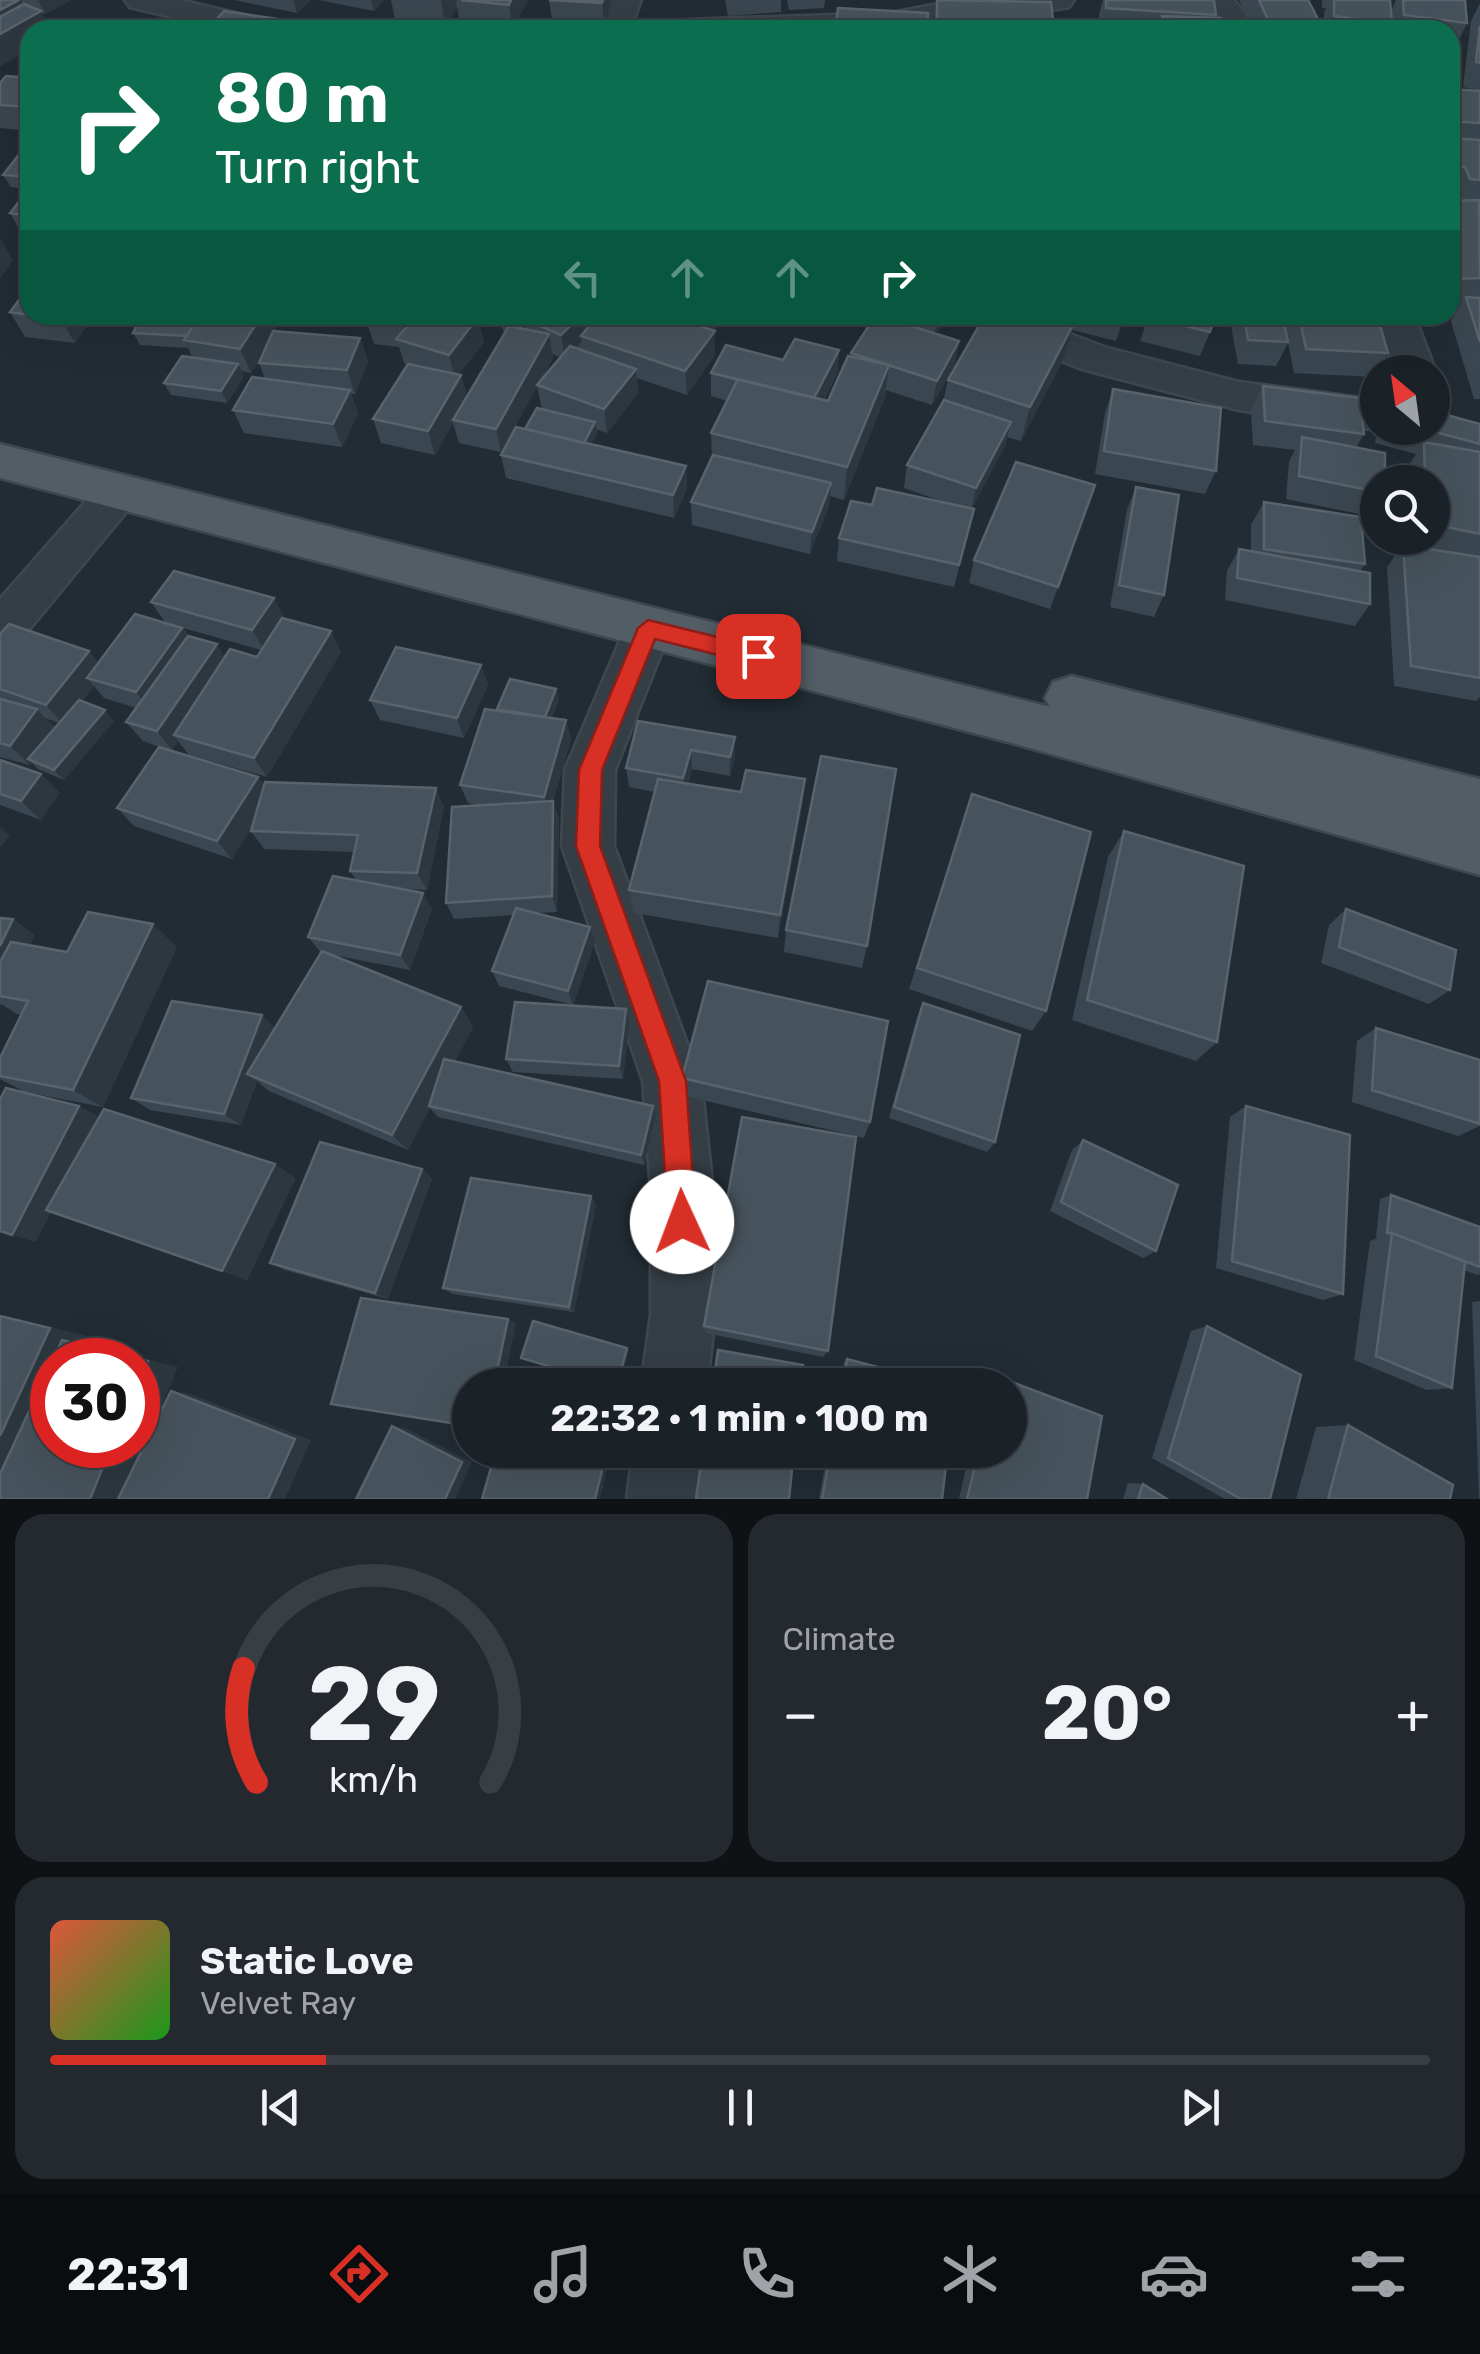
<!DOCTYPE html>
<meta charset="utf-8">
<style>
:root{--surface:#1a2127;--page:#23292f;--text:#f1f3f6;--muted:#9fa3a7;--line:#383e44;--accent:#d93025}
body{margin:0;font-family:Rubik,sans-serif;background:var(--page);color:var(--text);height:100vh;display:flex;flex-direction:column;font-size:38px;white-space:nowrap}
*{box-sizing:border-box;margin:0}
p{font-size:32px;color:var(--muted)}
.icon{flex:none;width:55px;height:55px;fill:none;stroke:currentColor;stroke-width:2;stroke-linecap:round;stroke-linejoin:round}
.map{position:relative;height:1499px;overflow:hidden}
.sheet{display:flex;flex-direction:column;gap:15px;padding:15px;background:#0e1215;flex:1}
.sheet>*{flex:none}
.guide{position:absolute;left:20px;top:20px;width:1440px;height:305px;border-radius:30px;box-shadow:0 10px 40px #0002,0 0 0 2px var(--line);background:#0b6e4f;color:#fff;overflow:hidden}
.needle{width:65px;rotate:331deg}
.buttons{position:absolute;left:1360px;top:355px;display:grid;gap:20px}
.buttons a{display:grid;place-items:center;width:90px;height:90px;border-radius:50%;background:var(--surface);box-shadow:0 10px 40px #0002,0 0 0 2px var(--line);font-size:50px}
.speed{position:absolute;left:30px;top:1338px;display:flex;gap:20px;font-size:50px;font-weight:700;text-align:center}
.speed>*{display:grid;place-content:center;width:130px;height:130px;border-radius:50%;background:var(--surface);box-shadow:0 10px 40px #0002,0 0 0 2px var(--line);line-height:1}
.speed .limit{border:15px solid #d22;background:#fff;color:#111}
.pin{position:absolute;display:grid;place-items:center;width:85px;height:85px;color:#fff;margin:-42px;border-radius:20px;box-shadow:0 5px 15px #0006}
.me{position:absolute;width:110px;margin:-55px;rotate:358deg;stroke-linejoin:round;filter:drop-shadow(0 0 8px #0008)}
.turn{display:flex;align-items:center;gap:35px;height:210px;padding:0 30px;font-size:45px}
.turn .icon{width:130px;height:130px;stroke-width:2.5}
.turn b{display:block;font-size:70px;line-height:85px}
.lanes{display:flex;align-items:center;height:95px;padding:0 30px;background:#0003;justify-content:center;gap:50px;direction:ltr}
.lanes .off{opacity:.35}
.big{font-size:75px;font-weight:700;line-height:1.1}
.sheet .tile{flex:1;display:flex;flex-direction:column;justify-content:center;gap:15px;min-width:0;padding:0 35px;border-radius:30px;background:var(--page)}
.sheet .dial{align-items:center;gap:0}
.dial svg{height:260px;overflow:visible;fill:none;stroke:var(--line);stroke-width:7;stroke-linecap:round;text-anchor:middle}
.dial text{fill:var(--text);stroke:none}
.song{display:flex;align-items:center;gap:30px}
.cover{width:120px;height:120px;border-radius:15px;background:linear-gradient(135deg,hsl(10 70% 55%),hsl(120 70% 35%))}
.played{height:10px;border-radius:5px;background:linear-gradient(90deg,var(--accent) 20%,var(--line) 20%)}
.keys{display:flex;justify-content:space-around;direction:ltr}
.heat{display:flex;justify-content:space-between;align-items:center;font-size:55px;direction:ltr}
.sheet .tiles{flex:1;display:grid;gap:15px;grid-template-columns:1fr 1fr}
.tile:last-child{grid-column:span 2}
.trip{position:absolute;left:452px;top:1368px;width:575px;height:100px;border-radius:50px;background:var(--surface);box-shadow:0 10px 40px #0002,0 0 0 2px var(--line);font-weight:700;line-height:100px;text-align:center}
.tab-bar{display:flex;height:160px;justify-content:space-around;align-items:center;background:#0a0d10;color:var(--muted)}
.tab-bar .icon{width:70px;height:70px}
.tab-bar .selected{color:var(--accent)}
.tab-bar b{font-size:45px;color:var(--text)}
.map>svg:first-child{display:block}
</style>
<div class="map">
<svg width="1480" height="1499" viewBox="0 0 1480 1499">
<rect width="100%" height="100%" fill="#222c34"/>
<g fill="none" stroke-linecap="round" stroke-linejoin="round">
<!-- minor casing -->
<g stroke="#3f474e" stroke-width="5">
<path id="minor" d="M125,0H180L277,23L282,30H226L130,7Z
M609,0H641L630,30H598Z
M958,0H1074L1069,7L1058,9L960,18L900,30H671L676,23L687,20L892,13Z
M1202,0H1234L1256,30H1224Z
M991,315H1020L1107,348L1239,382L1378,400V428H1386L1378,430L1239,410L1082,369L991,333L985,324Z
M1374,315H1414L1436,372L1432,378V372H1396Z
M117,478L132,483L139,494L132,505L17,644L0,650V599L102,483Z
M648,609L665,615L671,628L615,770L614,846L701,1081L713,1191L715,1315L707,1385H641L651,1315V1191L643,1081L562,846L565,770L631,615Z
M633,1450H701L695,1499H627Z"/>
</g>
<!-- primary casing -->
<g stroke="#3f474e" stroke-width="5">
<path id="primary" d="M0,444L1050,707L1045,698L1053,682L1072,676L1480,779V875L1012,743L0,478Z"/>
</g>
<!-- minor -->
<use href="#minor" fill="#353e45" fill-rule="evenodd"/>
<!-- primary -->
<use href="#primary" fill="#535d65" fill-rule="evenodd"/>
</g>
<!-- wall -->
<path fill="#3b4750" fill-rule="evenodd" d="M0,0H71L45,14L41,13L50,30L30,49L0,66Z
M234,0H311L297,13Z
M319,0H384L374,11Z
M391,0H528L513,29L460,24L457,8L445,26L395,19Z
M549,0H612L605,28L553,25Z
M725,0H781V12L728,16Z
M787,0H825L824,8L789,10Z
M936,0L1051,2L1053,30H934Z
M1103,0H1215V18L1224,30H1100L1099,14Z
M1239,0H1308L1319,21L1315,30H1252Z
M1322,0H1390L1391,11L1396,0H1465L1467,23L1455,48H1453L1455,63L1450,73V30H1390L1392,29L1391,24L1389,30H1324V12L1326,8H1322Z
M1480,3V91L1463,87L1471,21Z
M30,78V131L0,128V83Z
M1450,89L1480,91V399H1474L1451,321L1462,302L1450,303V201L1454,200L1450,192Z
M30,143V239L24,238L10,213L29,189L11,187L3,175Z
M10,312L94,315L75,343L25,337Z
M142,315H294L288,324L273,321L276,332L360,338L368,362L355,394H351L358,414L342,447L244,433L233,410L265,379L259,363L264,352L251,373L241,371L244,376L227,403L171,395L164,383L193,358L188,348L140,345L133,333Z
M303,315H470L484,342L459,374L461,375L467,396L505,332L503,331L500,315H725L713,331L715,355L687,395L637,378L638,393L607,433L596,429L597,434L591,444L686,466L687,489L674,518L506,478L501,455L542,409L537,387L501,452L459,443L453,423L435,455L381,443L373,419L408,365L404,363L399,347L374,344L366,320L362,327L304,319ZM552,354L560,357L542,379L553,358Z
M872,315H946L937,334L959,341L955,365L932,405L886,390L884,400L844,500L830,496L829,506L810,554L692,525L691,502L712,458L711,433L727,401L711,396V373L839,350L837,374L824,400L828,401L851,353L871,322Z
M1063,315H1125L1116,341L1072,330L1064,358L1021,441L1007,437L1005,446L972,508L974,509L954,587L837,561L839,538L872,505L947,503L904,488L907,465L943,402L948,380L1062,319Z
M1149,315L1210,332L1200,356L1140,341Z
M1229,315H1377L1388,353L1374,377L1294,373L1288,343L1276,366L1238,364Z
M1263,386L1364,434L1356,448L1378,482V503L1369,516L1286,499L1289,461L1295,450L1253,445L1251,410Z
M1113,389L1216,471L1205,494L1095,474L1105,413Z
M1480,424V697L1476,701L1394,686L1387,567L1403,545H1409V538H1432V482H1409V465L1416,454L1375,443L1378,428H1432Z
M1095,485L1050,609L969,583L974,560Z
M1136,487L1164,595L1154,617L1110,607L1127,510Z
M1264,502L1365,564L1360,571L1370,604L1355,626L1225,600L1227,571L1239,549L1251,551V525Z
M151,602L285,619L341,652L267,777L189,755L178,741L172,750L258,777L264,786L444,806L427,890L405,889L423,893L432,909L410,970L328,954L461,1007L473,1027L455,1061L653,1106L656,1117L644,1165L438,1117L430,1108L408,1150L269,1091L257,1081L241,1125L150,1110L131,1098L262,1015L275,1028L321,953L308,937L356,880L350,871L354,852L264,849L251,831L252,826L232,859L134,826L117,808L159,747L143,741L126,722L136,708L104,698L94,686L82,701L114,721L64,780L38,769L32,763L30,765L0,757V634L98,662L165,622ZM183,628L261,650L257,657H225L188,636ZM45,718L59,723L55,728Z
M481,665L488,685L464,738L380,720L370,700Z
M559,699L552,718L566,720L571,740L553,801L559,819L557,912L536,913L590,927L595,942L573,1005L499,986L492,971L514,915L454,919L446,903L482,806L468,803L460,785L498,711L497,709Z
M735,737V757L730,776L692,769L688,784L741,792L805,779L802,806L778,938L634,913L629,890L655,792L629,787L626,768Z
M0,760L60,793L41,820L0,805Z
M963,821L1046,1011L1032,1031L909,989Z
M1124,831L1217,1042L1196,1061L1072,1020L1108,857Z
M1346,909L1450,990L1429,1004L1321,963L1329,925Z
M0,918L13,919L34,935L30,945L67,952L177,947L103,1107L25,1092L0,1079V1058L22,1015L17,1014L1,1004L0,1006Z
M786,930L867,946L862,968L784,952Z
M923,1003L995,1142L987,1152L889,1118L917,1017Z
M626,1009L629,1023L623,1079L513,1072L506,1059Z
M1376,1028L1480,1060V1126L1458,1136L1352,1102L1357,1041Z
M682,1078L870,1122L864,1138L685,1096Z
M1246,1106L1343,1294L1323,1300L1216,1268L1230,1117Z
M1083,1140L1156,1251L1143,1258L1050,1211L1072,1150Z
M422,1169L432,1179L388,1299L285,1270L270,1263Z
M1391,1195L1480,1227V1274L1477,1275L1464,1270L1452,1388L1427,1390L1354,1360L1370,1241L1378,1238L1376,1237L1380,1199Z
M591,1196L596,1205L574,1312L453,1294L443,1288Z
M1480,1301V1499H1479L1472,1302Z
M704,1326L828,1351L823,1357L706,1333Z
M1207,1326L1270,1499H1225L1152,1458L1191,1331Z
M847,1359L946,1385H840L844,1362Z
M996,1376L1102,1416L1087,1499H959L970,1450H1010V1385H985L987,1379Z
M1348,1425L1450,1499H1296L1316,1427Z
M828,1450H948L942,1499H819Z
M1128,1483L1143,1484L1167,1499H1123Z"/>
<!-- shaded-wall -->
<path fill="#2c373f" d="M19,0H21L30,18L41,11L50,30H30V49L0,66V10Z
M38,0H71L45,14Z
M293,0H311L297,13Z
M371,0H384L374,11Z
M441,0H456L457,8L445,26Z
M511,0H528L513,29L509,5Z
M603,0H612L605,28L602,3Z
M284,20L288,30H276Z
M0,238L13,260L0,279Z
M63,315H94L75,343L61,319Z
M262,315H271L277,331L251,373L240,349Z
M285,315H294L288,324Z
M358,315H369L362,327Z
M406,315H422L407,342L402,324Z
M518,315H546L524,319L527,335L523,339Z
M581,315H609L581,336L582,342L565,359L561,335Z
M707,315H725L705,342V318Z
M938,315H946L933,343L937,318Z
M478,317L484,342L455,379L449,355Z
M1074,323L1064,358L1021,441L1030,407Z
M715,331V355L687,395L685,371Z
M549,334L553,358L501,452L496,429Z
M360,338L368,362L355,394L347,370Z
M959,341L955,365L932,405L937,381Z
M839,350L837,374L811,424L813,400Z
M238,364L244,376L227,403L221,391Z
M889,365L884,400L844,500L847,467Z
M636,369L638,393L607,433L604,409Z
M461,375L468,399L453,420V423L435,455L428,431Z
M350,390L358,414L342,447L333,424Z
M595,422L597,434L583,458L582,447Z
M1011,422L1005,446L971,511L976,488Z
M686,466L687,489L674,518L673,495Z
M831,483L829,506L810,554L812,532Z
M274,598L286,620L265,651L252,630Z
M182,628L196,649L152,713L136,692Z
M331,631L341,652L267,777L254,758Z
M217,644L230,665L174,735L178,741L172,750L157,731Z
M89,651L106,671L87,678L94,686L64,725L46,705Z
M481,665L488,685L464,738L457,718Z
M556,689L559,699L548,729L545,719Z
M37,709L55,729L28,759L32,763L30,765L10,746Z
M105,710L114,721L64,780L54,770Z
M566,720L571,740L553,801L559,819L557,912L552,896L550,815L544,797Z
M735,737V757L730,776V757Z
M691,750L692,769L685,797L683,778Z
M41,774L60,793L41,820L21,801Z
M258,777L271,796L232,859L217,841Z
M805,779L802,806L778,938L780,915Z
M436,788L444,806L427,890L417,873Z
M0,827L10,836L0,848Z
M423,893L432,909L410,970L400,955Z
M13,919L34,935L4,997L0,996V946Z
M153,924L177,947L103,1107L73,1090Z
M590,927L595,942L573,1005L568,991Z
M461,1007L473,1027L431,1106H429L430,1108L408,1150L392,1135Z
M626,1009L629,1023L623,1079L619,1066Z
M262,1015L277,1029L247,1074L257,1081L241,1125L224,1114Z
M79,1106L100,1117L36,1242L12,1235Z
M653,1106L656,1117L644,1165L641,1155Z
M275,1164L296,1178L247,1281L222,1271Z
M422,1169L432,1179L388,1299L375,1293Z
M591,1196L596,1205L574,1312L569,1307Z
M0,1315L84,1335L81,1343L178,1367L123,1499H90L112,1445H138V1386L0,1499Z
M508,1319L516,1324L503,1385H494Z
M627,1348L629,1350L620,1385H617Z
M171,1391L191,1394L311,1440L285,1499H268Z
M392,1426L405,1428L472,1462L455,1499H445Z
M607,1450H612L600,1499H595Z"/>
<!-- building -->
<path fill="#47535c" stroke="#58636c" stroke-width="2.5" d="M0,0H19L0,10Z
M461,0H511L509,5Z
M549,0H603L602,3Z
M937,0L1051,2L1054,28L937,23Z
M1106,0H1214L1216,15L1106,8Z
M1259,0H1308L1319,21L1269,22Z
M1334,0H1390L1392,24L1334,16Z
M1403,0H1465L1467,23L1404,15Z
M24,4L41,11L0,34V17Z
M838,8L928,13L927,30H877L835,28Z
M224,11L284,20L276,30H207Z
M1162,16L1221,18L1224,30H1165Z
M309,21L376,26L373,30H303Z
M184,22L211,25L207,30H177Z
M94,26L136,29L91,30Z
M1480,26V63L1476,62Z
M668,28L703,30H668Z
M1450,35H1451L1455,63H1450Z
M6,76L30,78V107L0,105V83Z
M1450,89L1480,91V123L1450,121Z
M1450,138L1480,140V180L1470,179L1465,167L1450,166Z
M28,143H30V177L3,175Z
M30,188V216L10,213Z
M1479,200L1480,278L1454,279L1450,272V201Z
M30,285V315L10,312Z
M1466,297L1480,298V342Z
M31,315H63L61,319Z
M142,315H199L187,336L133,333Z
M200,315H262L240,349L184,340Z
M368,315H406L402,324L366,319Z
M417,315H470L478,317L449,355L396,339Z
M528,315H581L561,335L524,319Z
M598,315H665L715,331L685,371L581,336Z
M876,315L959,341L937,381L851,353Z
M985,315H1049L1074,323L1030,407L948,380Z
M1149,315H1215L1210,332L1149,317Z
M1244,315H1282L1288,342L1248,340Z
M1299,315H1377L1388,353L1306,349Z
M509,326L549,334L496,429L453,420Z
M273,331L360,338L347,370L259,363Z
M795,339L839,350L814,398L711,373L726,345L783,360Z
M570,346L636,369L604,409L537,385Z
M182,356L238,364L221,391L164,383Z
M848,356L889,365L847,467L711,433L738,379L828,401Z
M408,364L461,375L428,431L373,419Z
M252,377L350,390L333,424L233,410Z
M1263,386L1360,398L1364,434L1265,421Z
M1113,389L1221,408L1216,471L1104,451Z
M944,400L1011,422L976,488L907,465Z
M537,408L595,422L584,443L525,429Z
M1432,411L1480,424V444L1420,428H1432Z
M516,427L686,466L673,495L501,455Z
M1302,437L1385,453V482H1378V492L1299,476Z
M1424,442L1480,452V534L1432,524V482H1425Z
M713,455L831,483L812,532L691,502Z
M1016,462L1095,485L1058,587L974,560Z
M1136,487L1179,495L1164,595L1119,585Z
M877,488L974,509L959,565L839,538L851,501L872,505Z
M1264,502L1361,517L1365,564L1264,549Z
M1403,545L1480,557V678L1411,666Z
M1239,549L1370,573V604L1237,578Z
M174,571L274,598L252,630L151,602Z
M135,614L182,628L136,692L87,678Z
M282,618L331,631L254,758L174,735L230,649L257,657Z
M9,624L89,651L46,705L0,689V634Z
M188,636L217,644L157,731L126,722Z
M396,647L481,665L457,718L370,700Z
M510,679L556,689L545,717L497,709Z
M0,699L37,709L10,746L0,743Z
M79,700L105,710L54,770L28,759Z
M485,709L566,720L544,797L460,785Z
M638,721L735,737L730,757L691,750L683,778L626,768Z
M159,747L258,777L217,841L117,808Z
M821,756L896,769L867,946L786,930Z
M0,760L41,774L21,801L0,794Z
M746,770L805,779L780,915L629,890L658,779L741,792Z
M265,782L436,788L417,873L350,871L358,835L251,831Z
M972,794L1091,832L1046,1011L917,968Z
M553,801L552,896L446,903L452,807Z
M1124,831L1244,866L1217,1042L1087,1000Z
M333,876L423,893L400,955L308,937Z
M516,908L590,927L568,991L492,971Z
M1346,909L1456,950L1450,990L1339,947Z
M88,912L153,924L73,1090L0,1076V1058L28,1001L0,996V962L11,942L67,952Z
M0,918L13,919L0,946Z
M322,951L461,1007L392,1135L247,1074Z
M708,981L888,1021L870,1122L682,1078Z
M172,1001L262,1015L224,1114L131,1098Z
M515,1002L626,1009L619,1066L506,1059Z
M923,1003L1020,1035L995,1142L894,1107Z
M1376,1028L1480,1060V1124L1372,1090Z
M444,1059L653,1106L641,1155L429,1106Z
M6,1088L79,1106L12,1235L0,1231V1099Z
M1246,1106L1350,1135L1343,1294L1232,1261Z
M104,1109L275,1164L222,1271L46,1210Z
M742,1117L856,1137L828,1351L704,1326Z
M1083,1140L1178,1185L1156,1251L1061,1202Z
M320,1142L422,1169L375,1293L270,1263Z
M471,1178L591,1196L569,1307L443,1288Z
M1391,1195L1480,1227V1267L1392,1233H1387Z
M1392,1233L1465,1262L1452,1388L1376,1356Z
M361,1298L508,1319L494,1385H470V1426L331,1404Z
M0,1316L50,1328L0,1436Z
M533,1321L627,1348L617,1385H612L521,1358Z
M1207,1326L1301,1375L1270,1499H1241L1168,1458Z
M62,1340L148,1361L138,1386V1360H52V1445H112L90,1499H0V1474Z
M718,1350L803,1365L801,1385H713Z
M847,1359L946,1385H843Z
M996,1376L1102,1416L1087,1499H967L979,1450H1010V1385H993Z
M171,1391L295,1439L268,1499H118Z
M1348,1425L1453,1485L1450,1499H1328Z
M392,1426L462,1462L445,1499H356Z
M496,1450H607L595,1499H482Z
M703,1450H794L789,1499H696Z
M831,1450H948L942,1499H822Z
M1143,1484L1167,1499H1138Z"/>
<!-- route -->
<path fill="#d93025" stroke="#8d1f18" stroke-width="2.5" d="M648,620L758,647L768,656L758,665L655,639L602,770L600,846L686,1081L696,1222L692,1232L682,1236L672,1232L668,1222L659,1081L576,846L579,770L638,628Z"/>
</svg>
<div class="buttons">
<a><svg class="needle" viewBox="-14 -14 28 28"><path d="M0-13l5 13h-10z" fill="#e53935"/><path d="M0 13l5-13h-10z" fill="#9fa3a7"/></svg></a>
<a><svg class="icon" aria-label="search" viewBox="0 0 24 24"><circle cx="10" cy="10" r="6"/><path d="M15 15l6 6"/></svg></a>
</div>
<div class="speed"><div class="limit">30</div></div>
<div class="pin" style="left:758px;top:656px;background:#d93025"><svg class="icon" aria-label="arrive" viewBox="0 0 24 24"><path d="M6 21V4h12l-3 4 3 4H6"/></svg></div>
<svg class="me" style="left:682px;top:1222px" viewBox="-20 -20 40 40"><circle r="19" fill="#fff"/><path d="M0-13L10 11 0 6-10 11z" fill="#d93025"/></svg>
<div class="trip">22:32 · 1 min · 100 m</div>
<div class="guide">
<div class="turn"><svg class="icon" aria-label="right" viewBox="0 0 24 24"><path d="M7 20v-9h11M14 6l5 5-5 5"/></svg><div><b>80 m</b>Turn right</div></div>
<div class="lanes"><svg class="icon off" aria-label="left" viewBox="0 0 24 24"><path d="M17 20v-9H6M10 6l-5 5 5 5"/></svg><svg class="icon off" aria-label="ahead" viewBox="0 0 24 24"><path d="M12 20V5M6 11l6-6 6 6"/></svg><svg class="icon off" aria-label="ahead" viewBox="0 0 24 24"><path d="M12 20V5M6 11l6-6 6 6"/></svg><svg class="icon" aria-label="right" viewBox="0 0 24 24"><path d="M7 20v-9h11M14 6l5 5-5 5"/></svg></div>
</div>
</div>
<section class="sheet">
<div class="tiles">
<div class="tile dial"><svg viewBox="0 0 100 80">
<path d="M14 69A42 42 0 1 1 86 69"/>
<path d="M14 69A42 42 0 0 1 10 34" stroke="#d93025"/>
<text x="50" y="56" font-size="32" font-weight="700">29</text>
<text x="50" y="72" font-size="11">km/h</text>
</svg></div>
<div class="tile"><p>Climate</p>
<div class="heat"><a>−</a><b class="big">20°</b><a>+</a></div>
</div>
<div class="tile">
<div class="song"><i class="cover"></i><div><b>Static Love</b><p>Velvet Ray</p></div></div>
<div class="played"></div>
<div class="keys"><svg class="icon" aria-label="previous" viewBox="0 0 24 24"><path d="M18 5L8 12l10 7zM5 5v14"/></svg><svg class="icon" aria-label="pause" viewBox="0 0 24 24"><path d="M8 5v14M16 5v14"/></svg><svg class="icon" aria-label="next" viewBox="0 0 24 24"><path d="M6 5l10 7-10 7zM19 5v14"/></svg></div>
</div>
</div>
</section>
<nav class="tab-bar">
<b>22:31</b>
<svg class="icon selected" aria-label="directions" viewBox="0 0 24 24"><path d="M12 3l9 9-9 9-9-9zM9 14v-3h6M13 9l2 2-2 2"/></svg>
<svg class="icon" aria-label="music" viewBox="0 0 24 24"><path d="M9 18V5l10-2v13"/><circle cx="6" cy="18" r="3"/><circle cx="16" cy="16" r="3"/></svg>
<svg class="icon" aria-label="phone" viewBox="0 0 24 24"><path d="M5 4h4l2 5-3 2q2 4 5 5l2-3 5 2v4C11 20 4 13 5 4z"/></svg>
<svg class="icon" aria-label="climate" viewBox="0 0 24 24"><path d="M12 3v18M4 7l16 10M4 17L20 7"/></svg>
<svg class="icon" aria-label="car" viewBox="0 0 24 24"><path d="M5 17H2v-5l4-1 3-4h7l3 4 3 1v5h-3M9 17h6M6 11h13"/><circle cx="7" cy="17" r="2"/><circle cx="17" cy="17" r="2"/></svg>
<svg class="icon" aria-label="filters" viewBox="0 0 24 24"><path d="M4 7h16M4 17h16"/><circle cx="9" cy="7" r="2"/><circle cx="15" cy="17" r="2"/></svg>
</nav>
